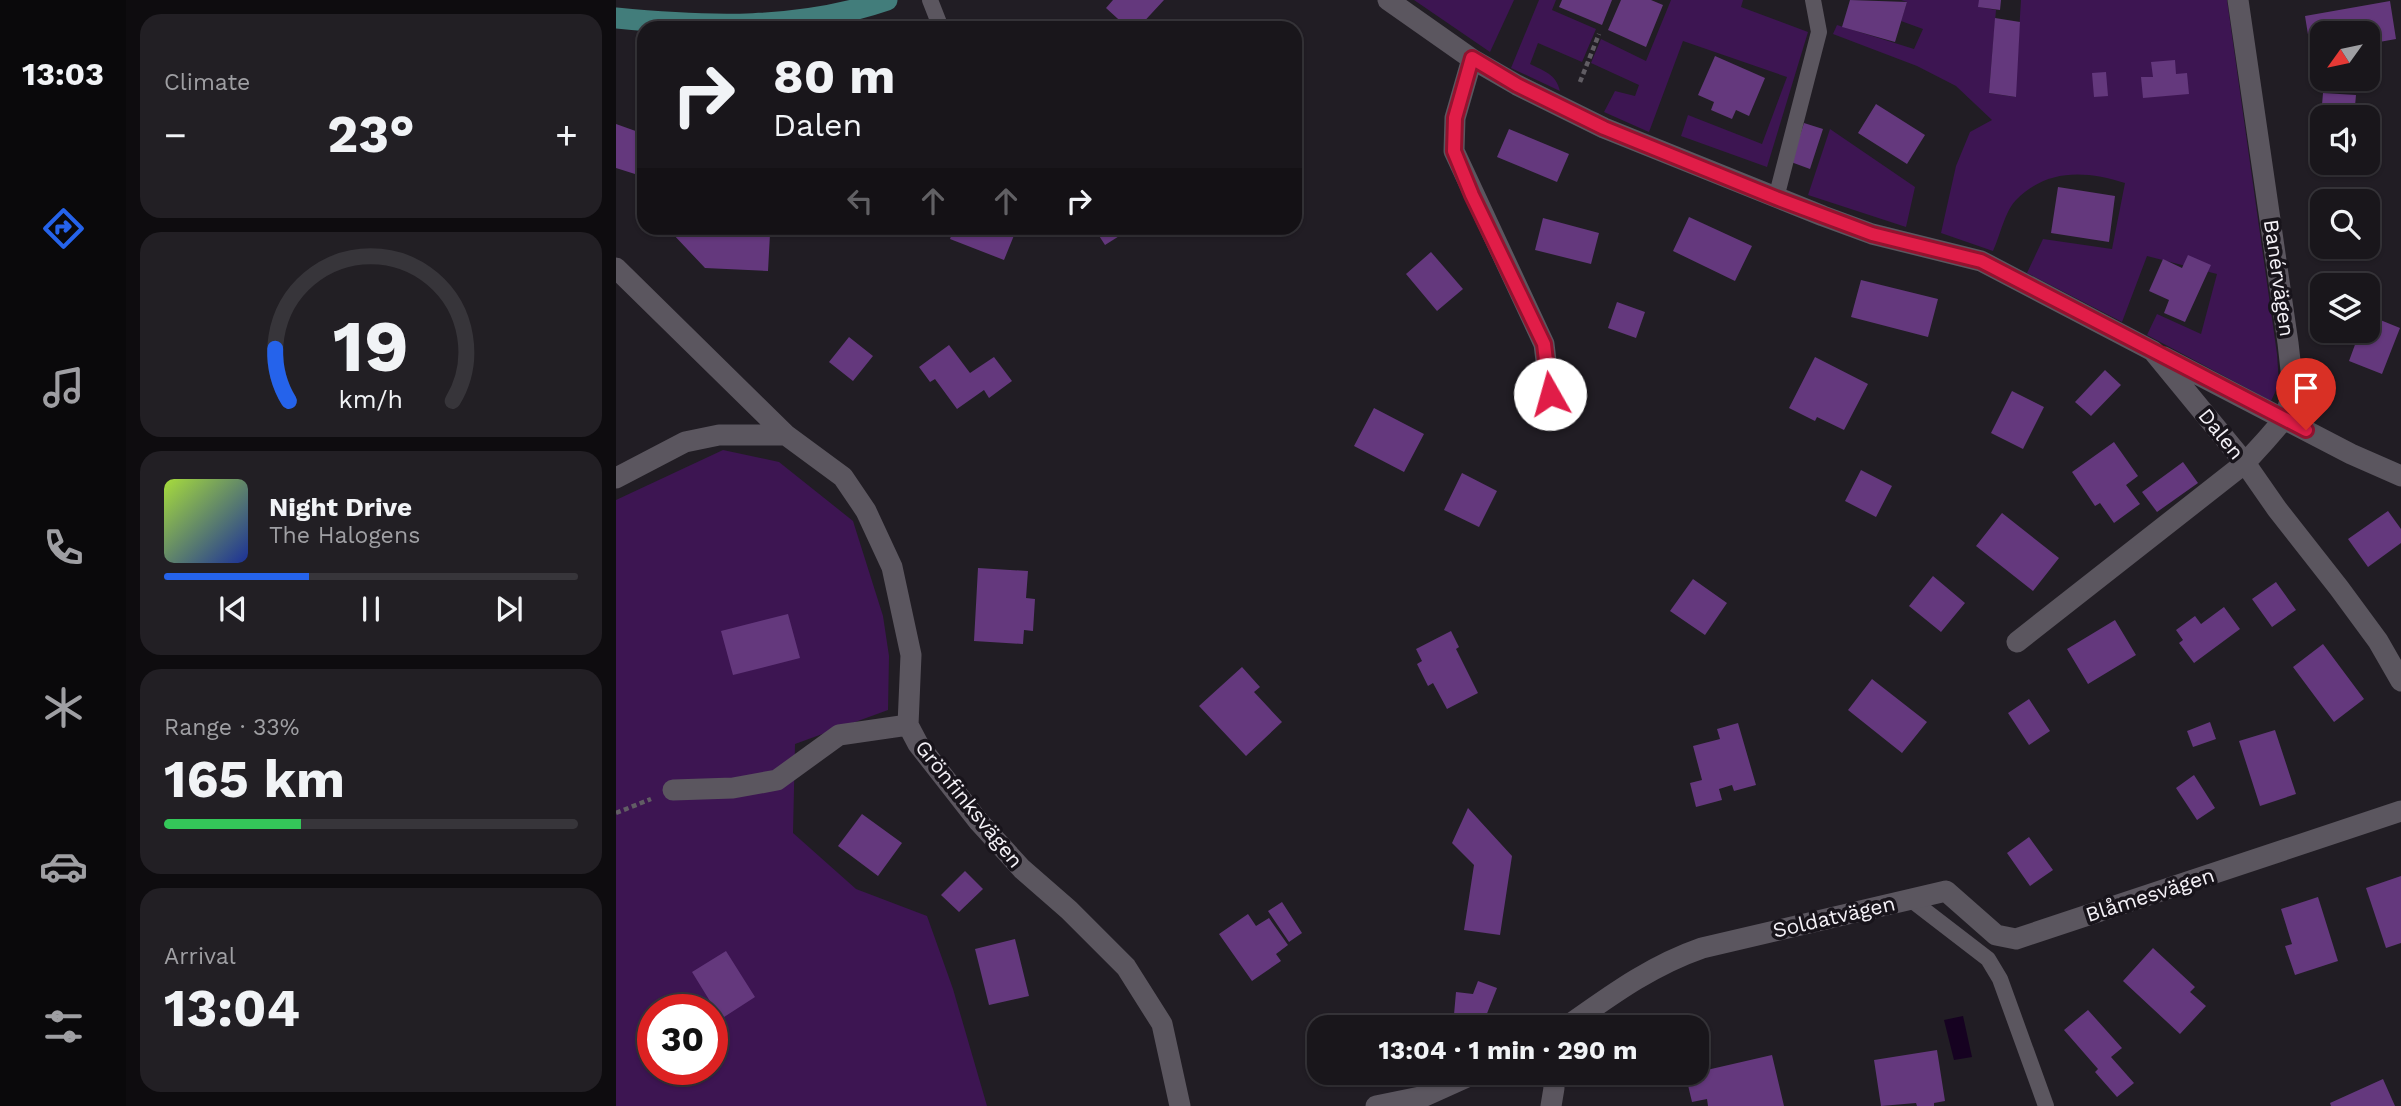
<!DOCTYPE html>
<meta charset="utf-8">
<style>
:root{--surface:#19161b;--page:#221f24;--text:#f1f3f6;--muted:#9f9fa3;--line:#37353a;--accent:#2563eb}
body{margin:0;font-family:"Work Sans",sans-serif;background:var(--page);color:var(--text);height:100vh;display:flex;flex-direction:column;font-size:26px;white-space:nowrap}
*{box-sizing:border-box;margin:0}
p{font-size:23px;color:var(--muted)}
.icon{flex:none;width:38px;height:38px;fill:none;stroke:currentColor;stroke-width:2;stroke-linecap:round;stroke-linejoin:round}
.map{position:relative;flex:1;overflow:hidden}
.panel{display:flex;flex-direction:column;gap:14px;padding:14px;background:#0e0c0f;width:490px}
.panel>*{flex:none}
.guide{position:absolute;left:21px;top:21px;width:665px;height:214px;border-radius:21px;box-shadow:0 2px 5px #0004,0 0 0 2px var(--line);background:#19161b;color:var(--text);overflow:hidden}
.needle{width:46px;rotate:237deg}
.tools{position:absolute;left:1694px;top:21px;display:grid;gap:14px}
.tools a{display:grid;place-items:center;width:70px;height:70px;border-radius:14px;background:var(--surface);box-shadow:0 2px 5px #0004,0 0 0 2px var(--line);font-size:35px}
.speed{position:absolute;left:21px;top:994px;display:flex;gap:14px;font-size:35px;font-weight:700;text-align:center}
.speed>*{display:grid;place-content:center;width:91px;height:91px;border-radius:50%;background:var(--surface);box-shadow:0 2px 5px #0004,0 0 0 2px var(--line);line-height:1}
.speed .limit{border:10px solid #d22;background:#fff;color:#111}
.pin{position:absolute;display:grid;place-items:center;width:60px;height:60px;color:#fff;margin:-72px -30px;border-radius:50% 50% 50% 0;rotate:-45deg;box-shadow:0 0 7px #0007}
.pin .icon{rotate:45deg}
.me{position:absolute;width:77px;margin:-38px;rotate:353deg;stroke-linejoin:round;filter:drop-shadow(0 0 5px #0008)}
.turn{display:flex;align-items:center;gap:24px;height:147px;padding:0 21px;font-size:32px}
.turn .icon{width:91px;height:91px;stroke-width:2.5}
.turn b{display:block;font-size:49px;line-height:60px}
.lanes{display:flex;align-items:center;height:66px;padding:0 21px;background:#0003;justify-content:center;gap:35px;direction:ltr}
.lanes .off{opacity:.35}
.big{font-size:52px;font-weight:700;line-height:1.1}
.panel .card{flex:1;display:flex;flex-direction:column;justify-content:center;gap:10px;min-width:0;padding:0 24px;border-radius:21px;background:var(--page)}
.panel .dial{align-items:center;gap:0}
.dial svg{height:182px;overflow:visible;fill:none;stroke:var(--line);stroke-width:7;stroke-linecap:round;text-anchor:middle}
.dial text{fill:var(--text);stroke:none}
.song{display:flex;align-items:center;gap:21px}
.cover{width:84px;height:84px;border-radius:10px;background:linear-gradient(135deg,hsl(80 70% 55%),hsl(230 70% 35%))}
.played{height:7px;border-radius:4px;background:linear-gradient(90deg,var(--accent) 35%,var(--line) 35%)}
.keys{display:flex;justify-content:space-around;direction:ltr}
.heat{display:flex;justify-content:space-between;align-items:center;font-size:38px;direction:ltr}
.charge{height:10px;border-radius:5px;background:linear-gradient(90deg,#34c759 33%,var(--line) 0)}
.trip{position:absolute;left:691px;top:1015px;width:402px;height:70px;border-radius:21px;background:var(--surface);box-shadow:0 2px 5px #0004,0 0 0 2px var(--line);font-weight:700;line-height:70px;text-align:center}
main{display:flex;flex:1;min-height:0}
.tab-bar{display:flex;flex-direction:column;width:126px;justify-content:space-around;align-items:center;background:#0a090b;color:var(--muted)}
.tab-bar .icon{width:49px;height:49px}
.tab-bar .current{color:var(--accent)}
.tab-bar b{font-size:32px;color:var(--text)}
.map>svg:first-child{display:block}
</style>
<main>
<nav class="tab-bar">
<b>13:03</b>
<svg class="icon current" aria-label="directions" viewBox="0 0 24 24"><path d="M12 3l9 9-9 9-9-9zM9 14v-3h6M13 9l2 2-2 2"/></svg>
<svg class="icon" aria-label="music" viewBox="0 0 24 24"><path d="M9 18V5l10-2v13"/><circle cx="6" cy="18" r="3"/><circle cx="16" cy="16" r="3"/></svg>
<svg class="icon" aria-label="phone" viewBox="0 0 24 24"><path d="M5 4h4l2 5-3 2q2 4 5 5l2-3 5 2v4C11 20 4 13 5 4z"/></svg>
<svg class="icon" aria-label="climate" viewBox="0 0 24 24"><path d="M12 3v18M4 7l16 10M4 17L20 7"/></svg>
<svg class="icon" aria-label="car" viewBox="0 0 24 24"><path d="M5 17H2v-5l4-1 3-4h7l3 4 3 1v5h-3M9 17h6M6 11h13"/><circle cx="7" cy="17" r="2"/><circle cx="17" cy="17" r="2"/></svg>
<svg class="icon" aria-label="filters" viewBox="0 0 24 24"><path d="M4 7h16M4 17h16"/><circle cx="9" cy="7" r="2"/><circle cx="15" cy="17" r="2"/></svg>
</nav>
<section class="panel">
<div class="card"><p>Climate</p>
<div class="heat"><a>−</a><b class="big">23°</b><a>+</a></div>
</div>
<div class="card dial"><svg viewBox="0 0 100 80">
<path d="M14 69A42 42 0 1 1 86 69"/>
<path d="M14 69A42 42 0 0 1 8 46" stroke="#2563eb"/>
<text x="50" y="56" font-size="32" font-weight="700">19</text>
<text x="50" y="72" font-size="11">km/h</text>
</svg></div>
<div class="card">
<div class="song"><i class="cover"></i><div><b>Night Drive</b><p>The Halogens</p></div></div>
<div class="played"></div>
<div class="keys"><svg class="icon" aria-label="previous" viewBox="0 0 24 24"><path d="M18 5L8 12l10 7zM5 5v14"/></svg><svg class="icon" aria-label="pause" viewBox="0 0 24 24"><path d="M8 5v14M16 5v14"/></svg><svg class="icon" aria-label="next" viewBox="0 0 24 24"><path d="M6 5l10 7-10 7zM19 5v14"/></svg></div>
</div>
<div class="card"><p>Range · 33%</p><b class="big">165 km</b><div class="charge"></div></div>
<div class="card"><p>Arrival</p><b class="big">13:04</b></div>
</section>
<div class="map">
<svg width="1785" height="1106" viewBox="0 0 1785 1106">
<rect width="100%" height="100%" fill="#211d24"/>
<!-- green -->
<path fill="#3d1552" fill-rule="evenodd" d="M798,0H898L874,52Z
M923,0H940L936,10L980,29L966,62L922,43L914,64C928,71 940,74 944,91L895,68Z
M1055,0H1127L1125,7L1192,32L1151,167L1065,136L1072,115L1146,144L1171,77L1067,41L1033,132L988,112L999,91L1019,96L1023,85L975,63L985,39L1030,61Z
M1285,0H1363V7L1380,10L1373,93L1399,97L1405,0H1611L1661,354L1663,384L1655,401L1531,335L1541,314L1585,334L1601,274L1531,256L1506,322L1411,273L1427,239L1496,249L1509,183C1470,171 1432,168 1400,200C1389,211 1384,236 1377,251L1325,233L1340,166L1354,132L1376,120L1340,86L1301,66L1217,34L1221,25L1298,49L1307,29L1285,21L1291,2Z
M1214,129L1299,187L1290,227L1192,195Z
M107,450L163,462L237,521L267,616L273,656L272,710L179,744L177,833L240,889L311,916L337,989L371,1106H0V500ZM37,1010H96V1069H37Z"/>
<!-- water -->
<path fill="#160221" d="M1347,1016L1356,1057L1338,1060L1328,1020Z"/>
<!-- building -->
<path fill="#64387d" d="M497,0H548L522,28H512L490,8Z
M946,0H996L986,25L943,7Z
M1005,0H1035L1047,5L1030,47L992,30Z
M1234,0L1291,2L1279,42L1226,27Z
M1363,0H1385L1384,10L1362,7Z
M1774,1L1780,39L1752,44V33H1706V52L1695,53L1689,16Z
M1379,18L1404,22L1400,97L1373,93Z
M1099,56L1149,78L1133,116L1120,110L1116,119L1095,110L1098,102L1082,95Z
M1559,60L1560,74L1571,73L1573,94L1527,98L1525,77H1537L1535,62Z
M1490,72L1492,96L1478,97L1476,73Z
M1707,93L1740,95L1738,117H1705Z
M1260,104L1309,135L1291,164L1242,133Z
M1188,123L1207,129L1194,169L1175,162Z
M0,124L28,134V150L19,174L0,168Z
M893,129L953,154L941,182L881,157Z
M1442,187L1499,196L1493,242L1435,233Z
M1073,217L1136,246L1119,281L1057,251Z
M927,218L983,233L975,264L919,250Z
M60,228H103L107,232L154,234L152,271L89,268L55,232Z
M338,228H401L388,260L334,239Z
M478,228H516L489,245Z
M815,252L847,289L821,311L790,274Z
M1572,255L1595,265L1569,322L1548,313L1553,300L1533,291L1547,259L1566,268Z
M1245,280L1322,299L1312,337L1235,317Z
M1001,302L1029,312L1020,338L992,328Z
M1752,315L1784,328L1766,374L1733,361L1744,331H1752Z
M233,337L257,356L237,381L213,362Z
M333,345L354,373L378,357L396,381L373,398L368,390L341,409L319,379L314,382L303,367Z
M1199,357L1252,384L1228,430L1201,417L1199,421L1173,408Z
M1489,370L1505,385L1475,416L1459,402Z
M1396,391L1428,407L1407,449L1375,433Z
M758,408L808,434L788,472L738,446Z
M1498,442L1522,476L1510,485L1524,504L1498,523L1484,503L1479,506L1456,472Z
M1567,462L1582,483L1541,512L1526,492Z
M1245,470L1276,486L1260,517L1229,501Z
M846,473L881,491L863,527L828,510Z
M1772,511L1785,529V543L1752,567L1732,539Z
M1386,513L1443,558L1417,591L1360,546Z
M362,568L412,571L410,598L419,599L417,631L408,630L407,644L358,641Z
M1317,576L1349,603L1325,632L1293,606Z
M1077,579L1111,603L1089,635L1054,611Z
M1660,582L1680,610L1656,627L1636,599Z
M1608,607L1624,629L1578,663L1563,643L1567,640L1560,630L1579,616L1585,624Z
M172,614L184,658L117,675L105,631Z
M1499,620L1520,655L1472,684L1451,649Z
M835,631L843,647L840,649L862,693L831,709L817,683L812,686L801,664L806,661L800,649Z
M1707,644L1748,699L1718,722L1677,667Z
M626,667L644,687L638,692L666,722L630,756L583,706Z
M1256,679L1311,722L1286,753L1232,710Z
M1413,699L1434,731L1413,745L1392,713Z
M1594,722L1600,739L1577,747L1571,731Z
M1122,723L1140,785L1118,791L1116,785L1103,789L1106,800L1080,807L1074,783L1086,780L1077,746L1104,739L1101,729Z
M1659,730L1680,794L1644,806L1623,741Z
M1578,775L1599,808L1581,820L1560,788Z
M852,808L896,856L884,935L848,930L858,865L836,843Z
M246,814L286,843L262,876L222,846Z
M1413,837L1437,870L1414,886L1391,853Z
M349,871L367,889L343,912L325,895Z
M1785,876V943L1770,948L1750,888Z
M1702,897L1722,961L1679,975L1669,946L1676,944L1665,909Z
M666,902L686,933L673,942L652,911Z
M632,914L640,926L653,918L672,945L660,954L665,961L636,981L603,934Z
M399,939L413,996L373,1005L359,949Z
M1537,948L1579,987L1574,992L1590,1006L1564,1034L1507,981Z
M110,951L139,997L105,1019L76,972Z
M862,981L881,988L870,1016L857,1014L856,1027L837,1026L840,992L857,994Z
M1472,1010L1506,1048L1495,1057L1518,1083L1501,1097L1479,1072L1482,1069L1448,1030Z
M1321,1050L1329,1101L1318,1103V1106H1301L1300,1103L1265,1106L1258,1060Z
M1156,1055L1168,1106H1092L1091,1099L1076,1102L1071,1081L1083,1078L1082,1072Z
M1767,1079L1779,1106H1715L1714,1103Z"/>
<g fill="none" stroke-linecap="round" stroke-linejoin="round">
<!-- path -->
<path stroke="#615d64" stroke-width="4.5" stroke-dasharray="5 3.5" stroke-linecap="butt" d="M964,82L983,34
M0,813L35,799"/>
<!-- lane -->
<path stroke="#5b565f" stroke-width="16" d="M314,0L325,28
M1160,198L1203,32L1197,0
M1294,899L1372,959L1384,979L1430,1106"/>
<!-- street -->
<path stroke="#5b565f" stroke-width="21" d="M772,0L856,59L901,85L988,128L1207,216L1256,234L1365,261L1537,351L1629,463L1661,509L1723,588L1762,641L1785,681
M856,59L839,118L838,151L928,344L934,394
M0,268L170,435L227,477L250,511L276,567L295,655L292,725L302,744L363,822L406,869L453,910L510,967L546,1024L564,1106
M1548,357L1735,454L1785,476
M0,478L69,442L103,435H170
M1401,642L1629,463L1650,440L1669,418L1674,400L1676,379L1672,343L1622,0
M57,790L117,788L161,780L223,735L292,725
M950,1027C994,996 1034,966 1086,948L1330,891L1380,935L1400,939L1785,811
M760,1106L809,1096L860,1073
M935,1106L938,1088L936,1073"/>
<!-- secondary -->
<path stroke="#427d7b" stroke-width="21" d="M0,18C92,27 183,30 271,0"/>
</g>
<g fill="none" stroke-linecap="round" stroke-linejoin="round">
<!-- route casing -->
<g stroke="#92132f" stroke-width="18">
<path id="route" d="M934,394L928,344L856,195L838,151L839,118L856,58L901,85L988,128L1160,198L1256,234L1365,261L1690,430"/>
</g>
<!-- route -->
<use href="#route" stroke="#e11d48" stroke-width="12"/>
</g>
<g text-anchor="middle" stroke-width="7" stroke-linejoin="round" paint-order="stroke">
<!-- street labels -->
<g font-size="21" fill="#f4f1f7" stroke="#18141b">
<text transform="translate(1663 278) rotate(82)" y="7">Banérvägen</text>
<text transform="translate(1605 434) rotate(51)" y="7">Dalen</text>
<text transform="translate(353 804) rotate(51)" y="7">Grönfinksvägen</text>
<text transform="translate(1534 895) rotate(-18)" y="7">Blåmesvägen</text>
<text transform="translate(1218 917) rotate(-13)" y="7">Soldatvägen</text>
</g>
</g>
</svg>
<div class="tools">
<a><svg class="needle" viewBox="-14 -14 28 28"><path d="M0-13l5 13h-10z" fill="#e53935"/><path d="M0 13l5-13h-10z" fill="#9f9fa3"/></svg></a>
<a><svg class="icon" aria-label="sound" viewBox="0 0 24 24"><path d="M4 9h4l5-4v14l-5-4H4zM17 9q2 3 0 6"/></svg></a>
<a><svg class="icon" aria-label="search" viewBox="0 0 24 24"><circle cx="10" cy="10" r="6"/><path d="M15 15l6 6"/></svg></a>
<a><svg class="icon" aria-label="layers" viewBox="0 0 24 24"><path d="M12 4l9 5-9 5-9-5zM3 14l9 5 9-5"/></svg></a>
</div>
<div class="speed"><div class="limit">30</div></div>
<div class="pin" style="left:1690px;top:430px;background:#d93025"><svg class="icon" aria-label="arrive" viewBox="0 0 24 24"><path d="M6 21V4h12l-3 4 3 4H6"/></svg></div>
<svg class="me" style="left:934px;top:394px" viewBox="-20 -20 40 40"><circle r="19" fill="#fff"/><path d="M0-13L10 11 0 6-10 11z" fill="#e11d48"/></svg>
<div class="trip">13:04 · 1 min · 290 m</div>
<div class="guide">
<div class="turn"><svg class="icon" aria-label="right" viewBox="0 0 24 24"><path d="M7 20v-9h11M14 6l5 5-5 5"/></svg><div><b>80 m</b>Dalen</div></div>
<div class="lanes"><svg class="icon off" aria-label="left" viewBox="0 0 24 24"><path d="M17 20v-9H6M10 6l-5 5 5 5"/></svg><svg class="icon off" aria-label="ahead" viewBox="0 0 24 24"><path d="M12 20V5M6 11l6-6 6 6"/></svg><svg class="icon off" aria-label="ahead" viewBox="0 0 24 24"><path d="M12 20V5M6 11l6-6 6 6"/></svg><svg class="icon" aria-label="right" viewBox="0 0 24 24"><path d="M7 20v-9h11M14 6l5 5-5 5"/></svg></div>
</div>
</div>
</main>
